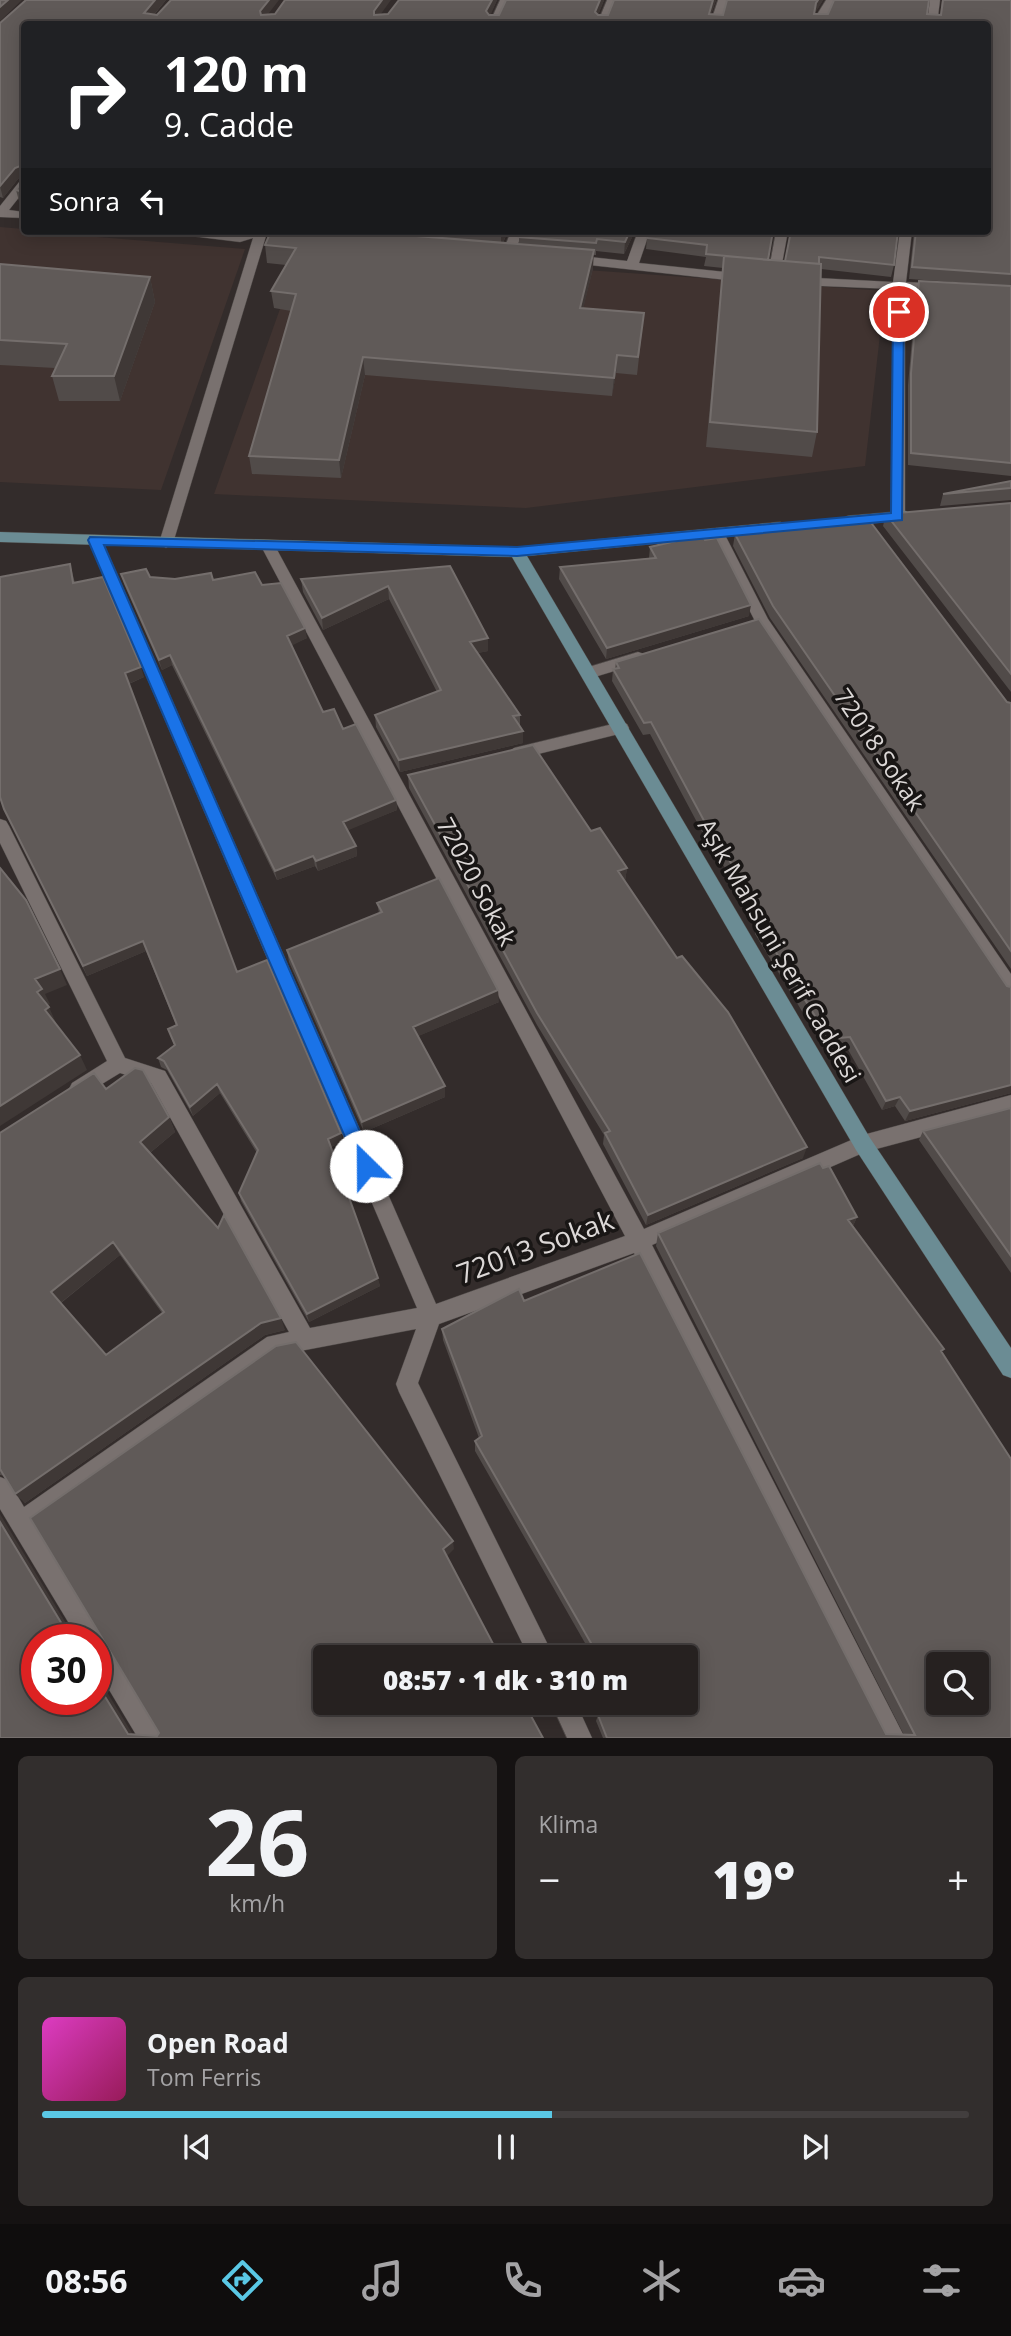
<!DOCTYPE html>
<html lang="tr">
<meta charset="utf-8">
<style>
:root{--surface:#262120;--page:#322e2d;--text:#f1f3f6;--muted:#a4a3a5;--line:#423e3e;--accent:#5ac8e5}
body{margin:0;font-family:"Open Sans",sans-serif;background:var(--page);color:var(--text);height:100vh;display:flex;flex-direction:column;font-size:26px;white-space:nowrap}
*{box-sizing:border-box;margin:0}
p{font-size:23px;color:var(--muted)}
.icon{flex:none;width:38px;height:38px;fill:none;stroke:currentColor;stroke-width:2;stroke-linecap:round;stroke-linejoin:round}
.map{position:relative;height:1738px;overflow:hidden}
.panel{display:flex;flex-direction:column;gap:18px;padding:18px;background:#151212;flex:1}
.panel>*{flex:none}
.guide{position:absolute;left:21px;top:21px;width:970px;height:214px;border-radius:7px;box-shadow:0 4px 18px #0003,0 0 0 2px var(--line);background:#202124;color:#fff;overflow:hidden}
.controls{position:absolute;left:926px;top:1652px;display:grid;gap:14px}
.controls a{display:grid;place-items:center;width:63px;height:63px;border-radius:7px;background:var(--surface);box-shadow:0 4px 18px #0003,0 0 0 2px var(--line);font-size:35px}
.speed{position:absolute;left:21px;top:1624px;display:flex;gap:14px;font-size:35px;font-weight:700;text-align:center}
.speed>*{display:grid;place-content:center;width:91px;height:91px;border-radius:50%;background:var(--surface);box-shadow:0 4px 18px #0003,0 0 0 2px var(--line);line-height:1}
.speed .limit{border:10px solid #d22;background:#fff;color:#111}
.pin{position:absolute;display:grid;place-items:center;width:60px;height:60px;color:#fff;margin:-30px;border:4px solid #fff;border-radius:50%;box-shadow:0 2px 7px #0007}
.me{position:absolute;width:77px;margin:-38px;rotate:337deg;stroke-linejoin:round;filter:drop-shadow(0 0 5px #0008)}
.turn{display:flex;align-items:center;gap:24px;height:147px;padding:0 28px;font-size:32px}
.turn .icon{width:91px;height:91px;stroke-width:2.5}
.turn b{display:block;font-size:49px;line-height:60px}
.then{display:flex;align-items:center;height:66px;padding:0 28px;background:#0003;gap:14px;font-size:26px}
.big{font-size:52px;font-weight:800;line-height:1.1}
.panel .widget{flex:1;display:flex;flex-direction:column;justify-content:center;gap:10px;min-width:0;padding:0 24px;border-radius:10px;background:var(--page)}
.panel .dial{align-items:center;gap:0}
.dial b{font-size:91px;line-height:1}
.song{display:flex;align-items:center;gap:21px}
.cover{width:84px;height:84px;border-radius:10px;background:linear-gradient(135deg,hsl(310 70% 55%),hsl(330 70% 35%))}
.played{height:7px;border-radius:4px;background:linear-gradient(90deg,var(--accent) 55%,var(--line) 55%)}
.keys{display:flex;justify-content:space-around;direction:ltr}
.heat{display:flex;justify-content:space-between;align-items:center;font-size:38px;direction:ltr}
.panel .tiles{flex:1;display:grid;gap:18px;grid-template-columns:1fr 1fr}
.widget:last-child{grid-column:span 2}
.trip{position:absolute;left:313px;top:1645px;width:385px;height:70px;border-radius:7px;background:var(--surface);box-shadow:0 4px 18px #0003,0 0 0 2px var(--line);font-weight:800;line-height:70px;text-align:center}
.tab-bar{display:flex;height:112px;justify-content:space-around;align-items:center;background:#0f0d0d;color:var(--muted)}
.tab-bar .icon{width:49px;height:49px}
.tab-bar .selected{color:var(--accent)}
.tab-bar b{font-size:32px;color:var(--text)}
.map>svg:first-child{display:block}
</style>
<div class="map">
<svg width="1011" height="1738" viewBox="0 0 1011 1738">
<rect width="100%" height="100%" fill="#332c2b"/>
<!-- built -->
<path fill="#403330" d="M0,227L24,229V231L245,249L161,490L0,482Z
M543,267L885,291L865,466L526,508L214,494L291,278Z"/>
<g fill="none" stroke-linecap="round" stroke-linejoin="round">
<!-- street casing -->
<g stroke="#4d4846" stroke-width="1">
<path id="street" d="M500,0H510L499,24H489Z
M607,0H617L607,24H597Z
M718,0H728L720,24H710Z
M826,0H836L824,24H814L816,16Z
M930,0H940L937,24H927Z
M24,180V191L9,210L24,212V218L0,217V206L20,181Z
M177,231C197,231 218,235 238,234C255,234 283,224 298,235L292,239L266,236L173,543L166,548L159,543L253,238L240,242L183,235Z
M511,231H523L514,254L508,258L502,254Z
M638,231H650L639,263L745,274L751,278L745,282L571,263L565,259L571,255L627,261Z
M776,231H788L779,280L773,284L767,280Z
M900,231H912L906,282L941,284L947,288L941,292L905,290V517L898,522L891,517L893,289L798,285L792,281L798,277L893,282Z
M717,528L724,533L768,619L1011,974V997L1004,995L757,625L710,533Z
M95,535L102,540L436,1304L625,1236L261,546L263,542H273L275,546L644,1229L863,1135L1011,1095V1113L865,1152L652,1245L905,1738H880L634,1253L439,1324L418,1383L554,1657H529L399,1392L396,1384L416,1329L279,1355L36,1526L164,1738H138L96,1668V1640H79L0,1509V1477L8,1480L24,1507L267,1337L289,1332L151,1083L120,1073L79,1098L72,1095L69,1089L72,1083L107,1061L0,843V819L6,821L9,826L125,1058L165,1071L310,1328L417,1308L88,540Z
M638,652L644,654L646,658L644,662L588,679L580,673L582,669Z
M621,722L627,724L629,728L627,732L514,760L506,754L514,748Z
M551,1703H576L592,1738H567Z"/>
</g>
<!-- secondary casing -->
<g stroke="#4d4846" stroke-width="1">
<path id="secondary" d="M906,511L913,516L911,519L847,526L840,521L847,516Z
M781,522L788,527L786,531L527,556L870,1138L1011,1348V1378L1003,1375L856,1150L512,557L0,542V532L517,547Z"/>
</g>
<!-- street -->
<use href="#street" fill="#79716f" fill-rule="evenodd"/>
<!-- secondary -->
<use href="#secondary" fill="#6b8c94" fill-rule="evenodd"/>
</g>
<!-- wall -->
<path fill="#514b49" fill-rule="evenodd" d="M166,0L154,15L388,14L399,0H497L490,15H499L506,0H604L598,15H608L716,0L711,14L723,15L727,0H823L814,14L940,15L942,0H1011V286L909,279L914,231H987L24,24V203L19,201L16,190L23,179V177L18,179L3,198L0,197V23Z
M271,231H508L503,243L519,244V237L635,231L624,254L596,251V255H593V268L583,308L642,331L637,375L616,373L612,396L365,375L341,478L252,474L249,456L291,311L274,308L271,291L286,265L267,263L265,245Z
M649,231L768,260L785,261L790,231L894,265L891,277L821,269L817,432L812,457L706,447L723,268L704,266L706,257L646,249L647,238Z
M0,264L150,277L155,302L120,401H59L52,376L55,368L0,365Z
M919,281L1011,286V476L908,465V385L916,293Z
M1011,481V500L940,506L943,494Z
M1011,503V692L883,526L886,514Z
M735,534L1007,702L1011,703V969L770,618L733,546Z
M650,547L749,616L606,659L559,579L560,567L649,558Z
M70,564L75,583L144,677L129,684L237,972L343,1142L331,1147L380,1286L309,1322L241,1201L239,1193L257,1153L220,1093L193,1116L167,1070L161,1067L158,1058L174,1045L168,1029L176,1025L146,951L87,976L4,809Z
M450,566L488,651L477,653L520,715V725L523,743L400,772L376,727L375,715L437,692L389,599L323,630L303,592L301,579Z
M121,574L175,579L213,580L262,585L307,638L291,645L323,712L343,729L396,800L397,810L347,830L356,846L357,856L318,871L315,866L277,880L172,665L162,670L124,584Z
M616,662L1007,986L1011,987V1093L905,1121L895,1106L882,1110L846,1046L825,1049L755,934L758,923L761,922L707,841L650,734L643,735L612,681L613,669H615Z
M408,775L591,831L627,868L625,881L803,1158L646,1225L603,1144L604,1135L537,1025L409,788Z
M377,903L499,1002L418,1036L445,1097L364,1132L289,962L287,950L379,913Z
M106,1089L169,1117L175,1132L150,1153L285,1330L265,1335L25,1503L5,1476L0,1475V1133ZM120,1255L162,1313L106,1355L61,1303Z
M1011,1108V1273L919,1140L923,1131Z
M857,1217L853,1226L941,1353L1011,1738H603L596,1721L598,1715L686,1657H593L475,1451V1441L479,1438L443,1340L442,1329L524,1301L886,1734L904,1735L656,1246L658,1233Z"/>
<!-- shaded-wall -->
<path fill="#3f3836" d="M8,0H22L0,21V7Z
M155,0H166L146,24L144,13Z
M269,0H279L262,22L260,11Z
M382,0H391L375,22L374,11Z
M492,0H497L487,23L486,11Z
M600,0H604L595,23V12Z
M713,0H716L708,24L709,14Z
M818,0H823L814,15L816,3Z
M20,166L23,177L18,179L3,198L0,186L15,168Z
M503,231H508L501,247V235Z
M630,231H635L624,254L625,242Z
M594,250L593,268L579,326L580,308Z
M150,277L155,302L120,401L114,376Z
M617,355L616,373L612,396L614,378Z
M363,357L365,375L341,478L339,460Z
M388,586L389,599L323,630L322,618Z
M751,605L749,616L606,659L607,648Z
M305,628L307,638L289,647L287,636Z
M488,638V651L470,655V642Z
M170,655L172,665L162,670L159,660Z
M141,667L144,677L128,684L125,673Z
M523,731V743L400,772L399,760Z
M396,800L397,810L344,832L343,822Z
M356,846L357,856L318,871L316,861Z
M313,856L315,866L277,880L275,871Z
M627,868L625,881L618,871Z
M143,941L146,951L87,976L83,966Z
M60,969L67,985L45,994L50,1004L44,1007L37,992L35,979Z
M498,990L499,1002L414,1038L413,1027Z
M49,1007L56,1023L53,1025L45,1010Z
M80,1055L87,1070L0,1126V1106Z
M217,1084L220,1093L193,1116L190,1107Z
M1011,1085V1093L905,1121L910,1111Z
M445,1086V1097L364,1132L362,1122Z
M900,1097L895,1106L882,1110L886,1101Z
M169,1117L175,1132L146,1156L140,1142Z
M341,1133L343,1142L330,1147L328,1139Z
M807,1147L803,1158L646,1225L648,1215Z
M857,1217L851,1230L848,1220Z
M113,1242L120,1255L59,1304L51,1292Z
M378,1278L380,1286L309,1322L307,1314Z
M281,1318L285,1330L265,1335L25,1503L15,1494L261,1323Z
M0,1514L76,1640L68,1634L0,1522Z
M453,1541L454,1549L445,1558L443,1549Z
M96,1674L135,1738L128,1734L96,1682Z"/>
<!-- building -->
<path fill="#605a58" stroke="#746e6c" stroke-width="2" fill-rule="evenodd" d="M0,0H8L0,7Z
M26,0H155L144,13L157,15L171,0H269L260,11L261,15L275,14L285,0H382L374,11V15L388,14L399,0H492L486,11L489,15H499L506,0H600L595,12L598,15H608L614,0H713L709,14L723,15L727,0H818L816,3L814,14H828L834,0H929L927,14L941,15L943,0H1011V274L912,267L916,231H987V24H24V192L16,190L23,179V168L20,166L15,168L0,186V23Z
M271,231H353L594,250L580,308L644,313L638,357L617,355L614,378L363,357L339,460L249,456L296,294L271,291L296,248L265,245Z
M452,231H503L501,235Z
M521,231H630L625,242L597,239L596,243L519,237Z
M649,231H773L768,260L706,254L707,245L647,238Z
M791,231H898L894,265L819,257V264L785,261Z
M724,256L821,264L817,432L710,422Z
M0,264L150,277L114,376H52L67,344L0,340Z
M919,281L1011,286V463L911,453V373Z
M1011,481V488L943,494Z
M1011,503V674L886,514Z
M866,516L1007,702L1011,703V951L773,606L735,534L793,523Z
M702,535L705,540L717,538L751,605L607,648L560,567L656,558L650,547Z
M70,564L73,583L103,577L141,667L125,673L237,972L267,960L341,1133L328,1139L378,1278L307,1314L239,1193L258,1150L217,1084L190,1107L164,1061L158,1058L175,1045L168,1029L177,1025L143,941L83,966L4,809L0,797V577Z
M450,566L488,638L470,642L520,715L513,716L523,731L399,760L375,715L441,690L388,586L322,618L301,579Z
M146,569L150,577L175,579L211,573L213,580L255,572L262,585L281,583L305,628L287,636L323,712L334,709L343,729L356,724L396,800L343,822L356,846L316,861L313,856L275,871L170,655L159,660L121,574Z
M759,619L1007,986L1011,987V1085L910,1111L900,1097L886,1101L850,1037L829,1039L758,923L769,920L709,830L651,722L644,723L613,669L619,668L616,662Z
M533,745L591,831L600,828L627,868L618,871L677,958L682,956L728,1012L807,1147L648,1215L605,1133L610,1131L537,1013L408,775Z
M0,868L26,900L60,969L35,979L42,989L37,992L49,1007L45,1010L80,1055L0,1106Z
M439,878L498,990L413,1027L445,1086L362,1122L287,950L382,912L377,903Z
M135,1068L143,1070L169,1117L140,1142L218,1228L224,1215L281,1318L261,1323L15,1494L0,1469V1133L94,1073L106,1089ZM113,1242L164,1312L106,1355L51,1292Z
M1011,1108V1256L923,1131Z
M820,1163L823,1168L829,1166L857,1217L848,1220L944,1349L941,1351L1011,1459V1738H607L598,1715L617,1703H686V1657H599L475,1441L482,1436L442,1329L519,1289L524,1301L640,1253L886,1734L915,1735L658,1233ZM938,1664H976V1703H938Z
M296,1342L453,1541L443,1549L500,1657H326V1703H524L543,1738H0V1522L68,1634L85,1636V1640H37V1699H96V1682L128,1734L157,1736L159,1733L30,1518L276,1346Z"/>
<!-- route -->
<path fill="#1a73e8" stroke="#114b97" stroke-width="2" d="M899,308L904,312L902,520L517,556L104,545L375,1166L373,1172L366,1174L360,1172L88,540L90,537L517,547L891,513L893,312Z"/>
<g text-anchor="middle" stroke-width="7" stroke-linejoin="round" paint-order="stroke">
<!-- street labels -->
<g font-size="24" fill="#dcd8d7" stroke="#191615">
<text transform="translate(879 750) rotate(56)" y="8">72018 Sokak</text>
<text transform="translate(476 882) rotate(62)" y="8">72020 Sokak</text>
<text transform="translate(779 951) rotate(60)" y="8">Aşık Mahsuni Şerif Caddesi</text>
</g>
<!-- near-street labels -->
<g font-size="28" fill="#dcd8d7" stroke="#191615">
<text transform="translate(535 1247) rotate(-20)" y="10">72013 Sokak</text>
</g>
</g>
</svg>
<div class="controls">
<a><svg class="icon" aria-label="search" viewBox="0 0 24 24"><circle cx="10" cy="10" r="6"/><path d="M15 15l6 6"/></svg></a>
</div>
<div class="speed"><div class="limit">30</div></div>
<div class="pin" style="left:899px;top:312px;background:#d93025"><svg class="icon" aria-label="arrive" viewBox="0 0 24 24"><path d="M6 21V4h12l-3 4 3 4H6"/></svg></div>
<svg class="me" style="left:366px;top:1166px" viewBox="-20 -20 40 40"><circle r="19" fill="#fff"/><path d="M0-13L10 11 0 6-10 11z" fill="#1a73e8"/></svg>
<div class="trip">08:57 · 1 dk · 310 m</div>
<div class="guide">
<div class="turn"><svg class="icon" aria-label="right" viewBox="0 0 24 24"><path d="M7 20v-9h11M14 6l5 5-5 5"/></svg><div><b>120 m</b>9. Cadde</div></div>
<div class="then">Sonra<svg class="icon" aria-label="left" viewBox="0 0 24 24"><path d="M17 20v-9H6M10 6l-5 5 5 5"/></svg></div>
</div>
</div>
<section class="panel">
<div class="tiles">
<div class="widget dial"><b>26</b><p>km/h</p></div>
<div class="widget"><p>Klima</p>
<div class="heat"><a>−</a><b class="big">19°</b><a>+</a></div>
</div>
<div class="widget">
<div class="song"><i class="cover"></i><div><b>Open Road</b><p>Tom Ferris</p></div></div>
<div class="played"></div>
<div class="keys"><svg class="icon" aria-label="previous" viewBox="0 0 24 24"><path d="M18 5L8 12l10 7zM5 5v14"/></svg><svg class="icon" aria-label="pause" viewBox="0 0 24 24"><path d="M8 5v14M16 5v14"/></svg><svg class="icon" aria-label="next" viewBox="0 0 24 24"><path d="M6 5l10 7-10 7zM19 5v14"/></svg></div>
</div>
</div>
</section>
<nav class="tab-bar">
<b>08:56</b>
<svg class="icon selected" aria-label="directions" viewBox="0 0 24 24"><path d="M12 3l9 9-9 9-9-9zM9 14v-3h6M13 9l2 2-2 2"/></svg>
<svg class="icon" aria-label="music" viewBox="0 0 24 24"><path d="M9 18V5l10-2v13"/><circle cx="6" cy="18" r="3"/><circle cx="16" cy="16" r="3"/></svg>
<svg class="icon" aria-label="phone" viewBox="0 0 24 24"><path d="M5 4h4l2 5-3 2q2 4 5 5l2-3 5 2v4C11 20 4 13 5 4z"/></svg>
<svg class="icon" aria-label="climate" viewBox="0 0 24 24"><path d="M12 3v18M4 7l16 10M4 17L20 7"/></svg>
<svg class="icon" aria-label="car" viewBox="0 0 24 24"><path d="M5 17H2v-5l4-1 3-4h7l3 4 3 1v5h-3M9 17h6M6 11h13"/><circle cx="7" cy="17" r="2"/><circle cx="17" cy="17" r="2"/></svg>
<svg class="icon" aria-label="filters" viewBox="0 0 24 24"><path d="M4 7h16M4 17h16"/><circle cx="9" cy="7" r="2"/><circle cx="15" cy="17" r="2"/></svg>
</nav>
